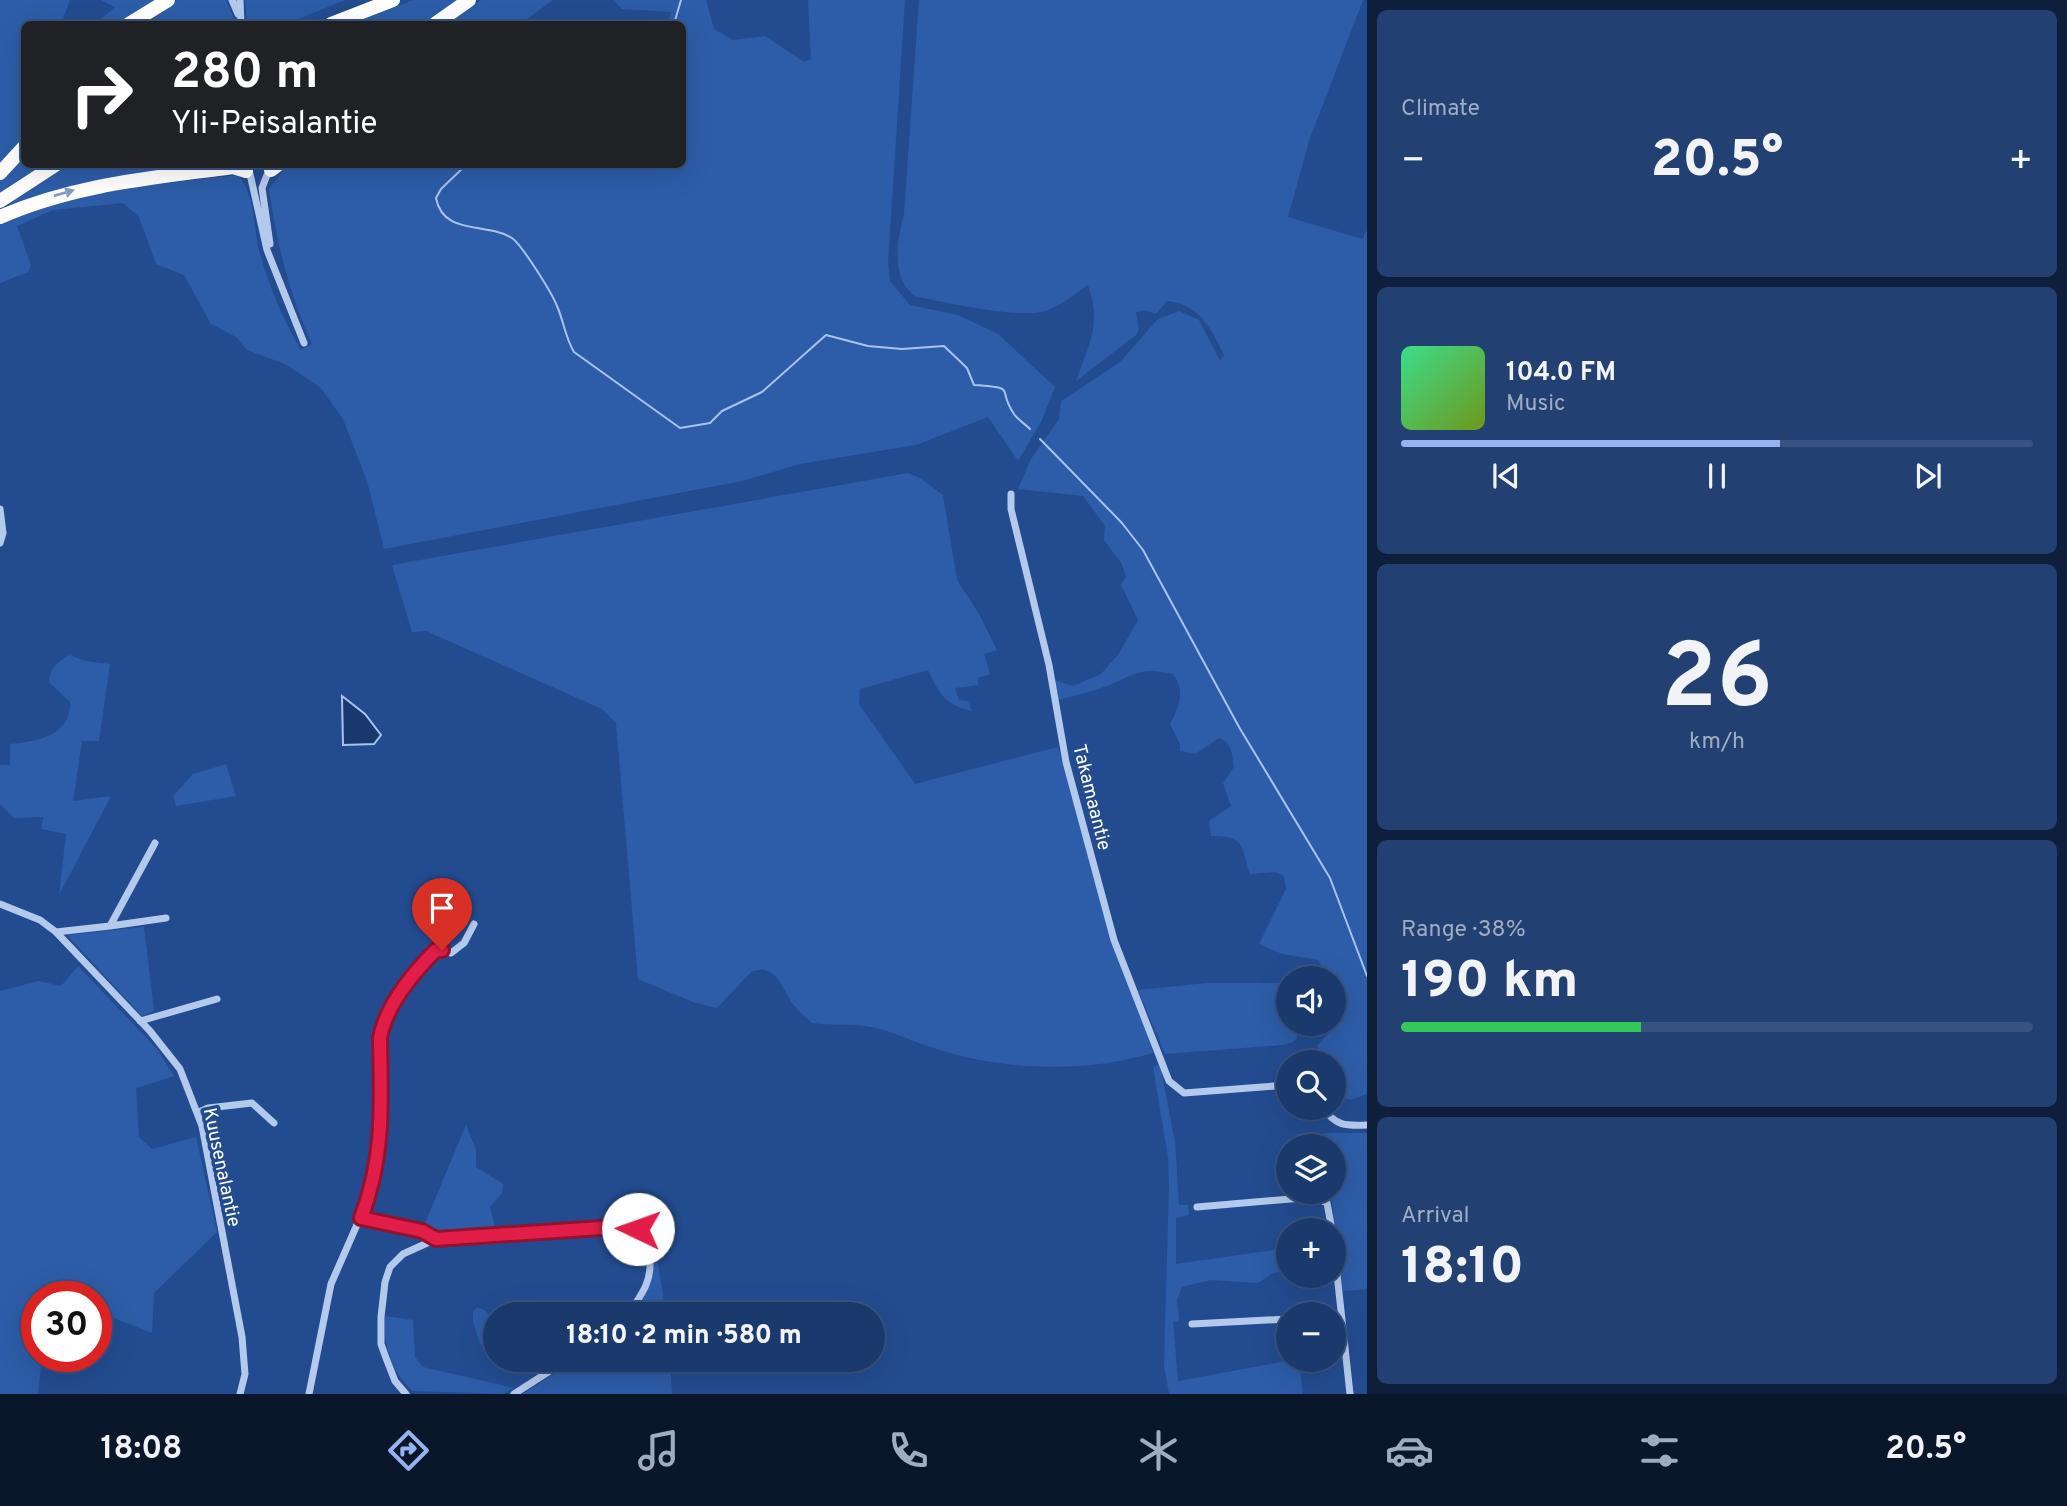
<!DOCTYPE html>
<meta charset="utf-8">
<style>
:root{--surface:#1a396c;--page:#234072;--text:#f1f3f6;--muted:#9facc2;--line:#38537f;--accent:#95b2f1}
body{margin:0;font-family:Overpass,sans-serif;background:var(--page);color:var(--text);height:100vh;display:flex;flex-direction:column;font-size:26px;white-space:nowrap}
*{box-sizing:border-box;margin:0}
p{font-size:23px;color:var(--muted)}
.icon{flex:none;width:38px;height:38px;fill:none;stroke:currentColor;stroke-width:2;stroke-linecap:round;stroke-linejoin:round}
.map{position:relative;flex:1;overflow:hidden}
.side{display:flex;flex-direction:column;gap:10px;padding:10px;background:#0e1f3b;width:700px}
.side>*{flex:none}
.top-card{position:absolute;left:21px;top:21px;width:665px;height:147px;border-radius:10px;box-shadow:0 7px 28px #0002,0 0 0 2px var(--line);background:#202124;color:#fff;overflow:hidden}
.buttons{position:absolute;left:1276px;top:966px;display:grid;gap:14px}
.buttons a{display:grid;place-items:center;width:70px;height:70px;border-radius:50%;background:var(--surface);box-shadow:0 7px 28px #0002,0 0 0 2px var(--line);font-size:35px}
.speed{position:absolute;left:21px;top:1281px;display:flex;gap:14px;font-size:35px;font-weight:700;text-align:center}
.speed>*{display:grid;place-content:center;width:91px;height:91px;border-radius:50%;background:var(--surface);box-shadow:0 7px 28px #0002,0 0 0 2px var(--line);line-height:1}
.speed .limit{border:10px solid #d22;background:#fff;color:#111}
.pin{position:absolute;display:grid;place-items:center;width:60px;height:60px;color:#fff;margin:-72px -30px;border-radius:50% 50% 50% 0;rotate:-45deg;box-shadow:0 0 7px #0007}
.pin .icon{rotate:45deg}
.me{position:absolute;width:77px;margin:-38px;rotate:273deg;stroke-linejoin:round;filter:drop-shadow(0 0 5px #0008)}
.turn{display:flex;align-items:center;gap:24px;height:147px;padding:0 35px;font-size:32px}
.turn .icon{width:91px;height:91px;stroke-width:2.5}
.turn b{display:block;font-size:49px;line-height:60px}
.big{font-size:52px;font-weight:800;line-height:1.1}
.side .widget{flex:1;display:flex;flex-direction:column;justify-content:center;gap:10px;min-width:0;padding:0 24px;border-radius:10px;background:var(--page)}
.side .dial{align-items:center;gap:0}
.dial b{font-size:91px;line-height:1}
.song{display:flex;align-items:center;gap:21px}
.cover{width:84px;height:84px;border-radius:10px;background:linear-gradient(135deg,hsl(150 70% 55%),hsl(80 70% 35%))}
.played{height:7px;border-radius:4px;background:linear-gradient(90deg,var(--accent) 60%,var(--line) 60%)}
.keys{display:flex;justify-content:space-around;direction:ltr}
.heat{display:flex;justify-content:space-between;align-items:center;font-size:38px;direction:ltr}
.charge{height:10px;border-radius:5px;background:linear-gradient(90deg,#34c759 38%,var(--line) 0)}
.trip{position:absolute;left:483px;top:1302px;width:402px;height:70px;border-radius:35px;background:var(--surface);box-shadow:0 7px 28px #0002,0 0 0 2px var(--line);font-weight:800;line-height:70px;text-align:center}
.tabs{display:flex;height:112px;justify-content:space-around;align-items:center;background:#0a172b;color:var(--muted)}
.tabs .icon{width:49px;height:49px}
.tabs .active{color:var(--accent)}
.tabs b{font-size:32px;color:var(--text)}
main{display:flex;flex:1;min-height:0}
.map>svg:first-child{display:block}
</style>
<main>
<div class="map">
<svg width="1367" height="1394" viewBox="0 0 1367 1394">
<rect width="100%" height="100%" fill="#234c90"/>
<!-- green -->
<path fill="#2d5da8" d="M0,0H70L61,24H24V139L0,164Z
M101,0H156L121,24H95L115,7Z
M177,0H226L233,16V24H136Z
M245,0H345L286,24H247Z
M414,0H463L428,24H349Z
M481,0H553L520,24H442Z
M613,0H706L714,29L733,40L765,36L804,62L811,59L808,0H905L888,262L890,281L910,305L958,315L998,334L1055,387L1042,420L1018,461L988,417L916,445L800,464L742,481L384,549L367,481L343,419L320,387L285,364L247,350L236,337L211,324L184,275L156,264L139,217L123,203L53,210L17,226L31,265L28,272L0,283V223L31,209L124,188L238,175C257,198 252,226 260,254C269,287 284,321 301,350L312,344C289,293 277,244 269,189L287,165L682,164V24H667L671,12L622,9Z
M919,0H1363L1310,138L1288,217L1362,239L1367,230V1094L1350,1100L1334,1094V1062H1328L1317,1046L1341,1019L1334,1012V978H1329L1318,960L1282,954L1259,944L1286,889L1284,876L1275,872L1250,874C1240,846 1247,836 1211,836L1209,821L1231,806L1223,783L1234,767C1232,755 1232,742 1219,738L1195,754L1180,751V744L1170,724C1179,707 1186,691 1173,674C1140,666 1134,675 1107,686C1091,692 1075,695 1059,700L1054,680L1073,686L1101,674L1118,655L1138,620L1121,585L1126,577L1122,564L1104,540L1105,526L1083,496L1018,489L1031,459L1059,419L1061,401L1120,362L1158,319L1179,311L1199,320L1220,361L1224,355C1211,328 1199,304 1167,301L1156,314L1145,310L1136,312L1139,330L1136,335L1076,381C1089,345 1102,323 1088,285C1073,295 1059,308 1041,312C1014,318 946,302 917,297C890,281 897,240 904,214Z
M24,153V164L47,165L0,194V179Z
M70,165H216L0,212L22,194Z
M908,473L920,478L943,495L957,580L979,614L997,650L984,654L990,674L978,678V685L955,688L959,700L968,701L972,711C944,704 940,695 928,670L860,689L859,704L915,784L1058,747L1153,1053C1084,1073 1005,1071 937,1049C914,1042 894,1032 871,1027C851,1023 832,1026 812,1023C805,1017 798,1010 792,1003C782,988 775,962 751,972L717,1008L693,1002L638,979L616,723L602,709L426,631L412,632L392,565Z
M69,655L86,661L110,664L99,741H82L73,801L111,796L59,895L66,834L41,829L43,817L14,818L0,804V765H10V744C38,741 71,736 70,702L49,682C49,669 58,662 69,655Z
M226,764L236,796L176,806L173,796L193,774Z
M144,927L154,1011L142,1016L67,935Z
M78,966L157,1049L174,1076L136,1088L139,1137L152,1149L196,1137L217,1232L154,1293L152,1333L96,1311V1297H62L53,1289L48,1297H37V1356H42L38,1394H0V991L38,981L61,986Z
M1207,983H1283L1288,985V1024H1297V1038L1293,1042L1282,1045L1165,1054L1138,990Z
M1160,1064L1175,1142L1179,1205H1188L1189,1215L1176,1218V1264L1288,1248V1270L1273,1273L1258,1283L1211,1280L1182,1287L1177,1300L1179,1321L1173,1322L1178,1381L1287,1361L1300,1369L1303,1394H1169L1164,1365L1169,1186L1168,1157L1153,1067Z
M466,1125L476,1150V1167L503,1184L502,1193L490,1207L496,1230L438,1236L423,1228Z
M1324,1133H1367V1289L1343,1291L1332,1202L1325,1193L1334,1192V1146H1325Z
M651,1221L666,1314H632C651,1283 665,1253 634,1222Z
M477,1308L483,1309L495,1321V1352L480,1344L473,1322V1311Z
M385,1316L413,1320L415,1357L423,1367L514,1388L503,1394L413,1391C391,1372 383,1344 385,1316Z
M604,1360H670L672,1394H522L557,1372L591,1373Z"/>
<!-- water -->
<path fill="#193870" stroke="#a8c4ed" stroke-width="2" d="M342,696L365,714L381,735L374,744L343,745Z"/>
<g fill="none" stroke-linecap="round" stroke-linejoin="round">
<!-- stream -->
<path stroke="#a8c4ed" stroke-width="2" d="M674,24L681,0
M467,164L441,189L436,198C443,236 487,222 512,238C522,245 552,293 557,306C564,322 565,337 574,352L680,428L710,423L722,411L762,392L826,335L868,346L902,349L944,346L967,368L974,385C1019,388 996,388 1014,414C1017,419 1025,424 1030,429
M1040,439L1122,523L1143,550L1239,727L1330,878L1367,976"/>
<!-- street -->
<path stroke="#b4caec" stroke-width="7" d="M232,0L238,14
M240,0L241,24
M250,174L267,250L304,343
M267,175L262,188L270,244
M1011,494V509L1049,665L1066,762L1114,940L1169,1081L1184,1093L1288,1085
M0,509L3,533L0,543
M0,904L40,920L56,932L150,1031L180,1069L202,1126L242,1337L245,1374L240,1394
M110,926L166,918
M56,932L110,926L155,843
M140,1021L217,999
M1323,1108C1336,1126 1345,1126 1367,1125
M197,1113L208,1108L252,1103L274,1123
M1197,1207L1314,1197L1327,1203L1332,1230
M361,1218L422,1231L436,1239
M1334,1246L1350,1394
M1192,1324L1288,1319
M309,1394L331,1284L370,1195L382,1140L380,1038L383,1022L428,958L436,949L451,953L464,943L474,924
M406,1394L395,1381L386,1358L381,1344V1317L385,1282L390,1267L403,1254L436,1239L631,1226C650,1236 654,1266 646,1285C642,1295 634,1305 629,1314
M514,1394L556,1367H595L601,1360"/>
<!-- highway -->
<path stroke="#fff" stroke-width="14" d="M129,24L168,0
M331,24L393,0
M435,24L469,0
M271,170L279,164
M0,173L24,147
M0,201L57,164
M0,217C75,184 153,178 233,167L246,171"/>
</g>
<!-- one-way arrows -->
<defs><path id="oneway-solid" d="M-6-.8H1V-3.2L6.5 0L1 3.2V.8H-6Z" transform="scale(1.75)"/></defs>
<use fill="#869dc2" href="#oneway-solid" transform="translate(64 193) rotate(-16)"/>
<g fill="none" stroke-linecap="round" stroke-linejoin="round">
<!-- route casing -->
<g stroke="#92132f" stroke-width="18">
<path id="route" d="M442,950H436C413,973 386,1005 380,1038C381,1103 385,1155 361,1218L422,1231L436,1239L631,1226L638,1229"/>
</g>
<!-- route -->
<use href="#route" stroke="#e11d48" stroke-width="12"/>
</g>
<g text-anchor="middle" stroke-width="7" stroke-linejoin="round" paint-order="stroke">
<!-- street labels -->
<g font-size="19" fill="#fff" stroke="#234c90">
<text transform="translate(1093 797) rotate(76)" y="7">Takamaantie</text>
<text transform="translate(223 1167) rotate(78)" y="7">Kuusenalantie</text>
</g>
</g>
</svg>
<div class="buttons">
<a><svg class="icon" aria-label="sound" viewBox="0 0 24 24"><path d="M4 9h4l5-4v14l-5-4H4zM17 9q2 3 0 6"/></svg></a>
<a><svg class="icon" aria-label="search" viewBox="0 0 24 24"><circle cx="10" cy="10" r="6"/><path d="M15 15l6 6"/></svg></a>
<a><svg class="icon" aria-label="layers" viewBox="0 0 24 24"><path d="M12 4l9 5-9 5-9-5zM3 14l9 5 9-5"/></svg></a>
<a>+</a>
<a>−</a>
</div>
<div class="speed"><div class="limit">30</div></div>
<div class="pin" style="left:442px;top:950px;background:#d93025"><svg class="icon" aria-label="arrive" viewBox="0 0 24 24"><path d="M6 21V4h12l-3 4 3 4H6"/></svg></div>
<svg class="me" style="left:638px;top:1229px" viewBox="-20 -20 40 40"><circle r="19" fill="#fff"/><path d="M0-13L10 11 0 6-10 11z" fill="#e11d48"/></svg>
<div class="trip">18:10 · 2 min · 580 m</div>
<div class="top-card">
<div class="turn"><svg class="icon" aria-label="right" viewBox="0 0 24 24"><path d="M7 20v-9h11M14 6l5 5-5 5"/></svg><div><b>280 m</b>Yli-Peisalantie</div></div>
</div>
</div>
<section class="side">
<div class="widget"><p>Climate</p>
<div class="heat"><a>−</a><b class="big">20.5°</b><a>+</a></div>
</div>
<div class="widget">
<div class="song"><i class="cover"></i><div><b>104.0 FM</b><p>Music</p></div></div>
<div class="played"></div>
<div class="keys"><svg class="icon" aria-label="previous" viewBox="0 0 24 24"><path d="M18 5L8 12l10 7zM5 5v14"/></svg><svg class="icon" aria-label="pause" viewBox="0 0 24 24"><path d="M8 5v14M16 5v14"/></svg><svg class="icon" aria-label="next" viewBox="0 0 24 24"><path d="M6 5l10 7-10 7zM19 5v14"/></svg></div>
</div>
<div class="widget dial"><b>26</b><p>km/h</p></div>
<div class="widget"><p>Range · 38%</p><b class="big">190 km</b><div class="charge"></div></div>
<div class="widget"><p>Arrival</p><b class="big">18:10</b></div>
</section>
</main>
<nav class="tabs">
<b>18:08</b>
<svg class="icon active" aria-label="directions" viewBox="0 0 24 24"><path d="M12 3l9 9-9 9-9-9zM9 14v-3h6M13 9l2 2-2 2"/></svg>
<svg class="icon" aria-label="music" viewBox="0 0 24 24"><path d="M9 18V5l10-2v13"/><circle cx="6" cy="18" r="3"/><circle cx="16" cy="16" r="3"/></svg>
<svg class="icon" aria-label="phone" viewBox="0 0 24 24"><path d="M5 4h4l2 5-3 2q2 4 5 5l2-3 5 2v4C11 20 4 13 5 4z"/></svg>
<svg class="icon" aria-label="climate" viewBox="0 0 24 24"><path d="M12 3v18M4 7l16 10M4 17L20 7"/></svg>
<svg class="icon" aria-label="car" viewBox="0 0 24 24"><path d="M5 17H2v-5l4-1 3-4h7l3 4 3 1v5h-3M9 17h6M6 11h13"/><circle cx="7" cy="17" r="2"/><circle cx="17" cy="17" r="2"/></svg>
<svg class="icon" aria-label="filters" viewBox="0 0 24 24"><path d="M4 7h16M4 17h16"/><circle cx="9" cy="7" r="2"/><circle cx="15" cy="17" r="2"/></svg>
<b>20.5°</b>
</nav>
